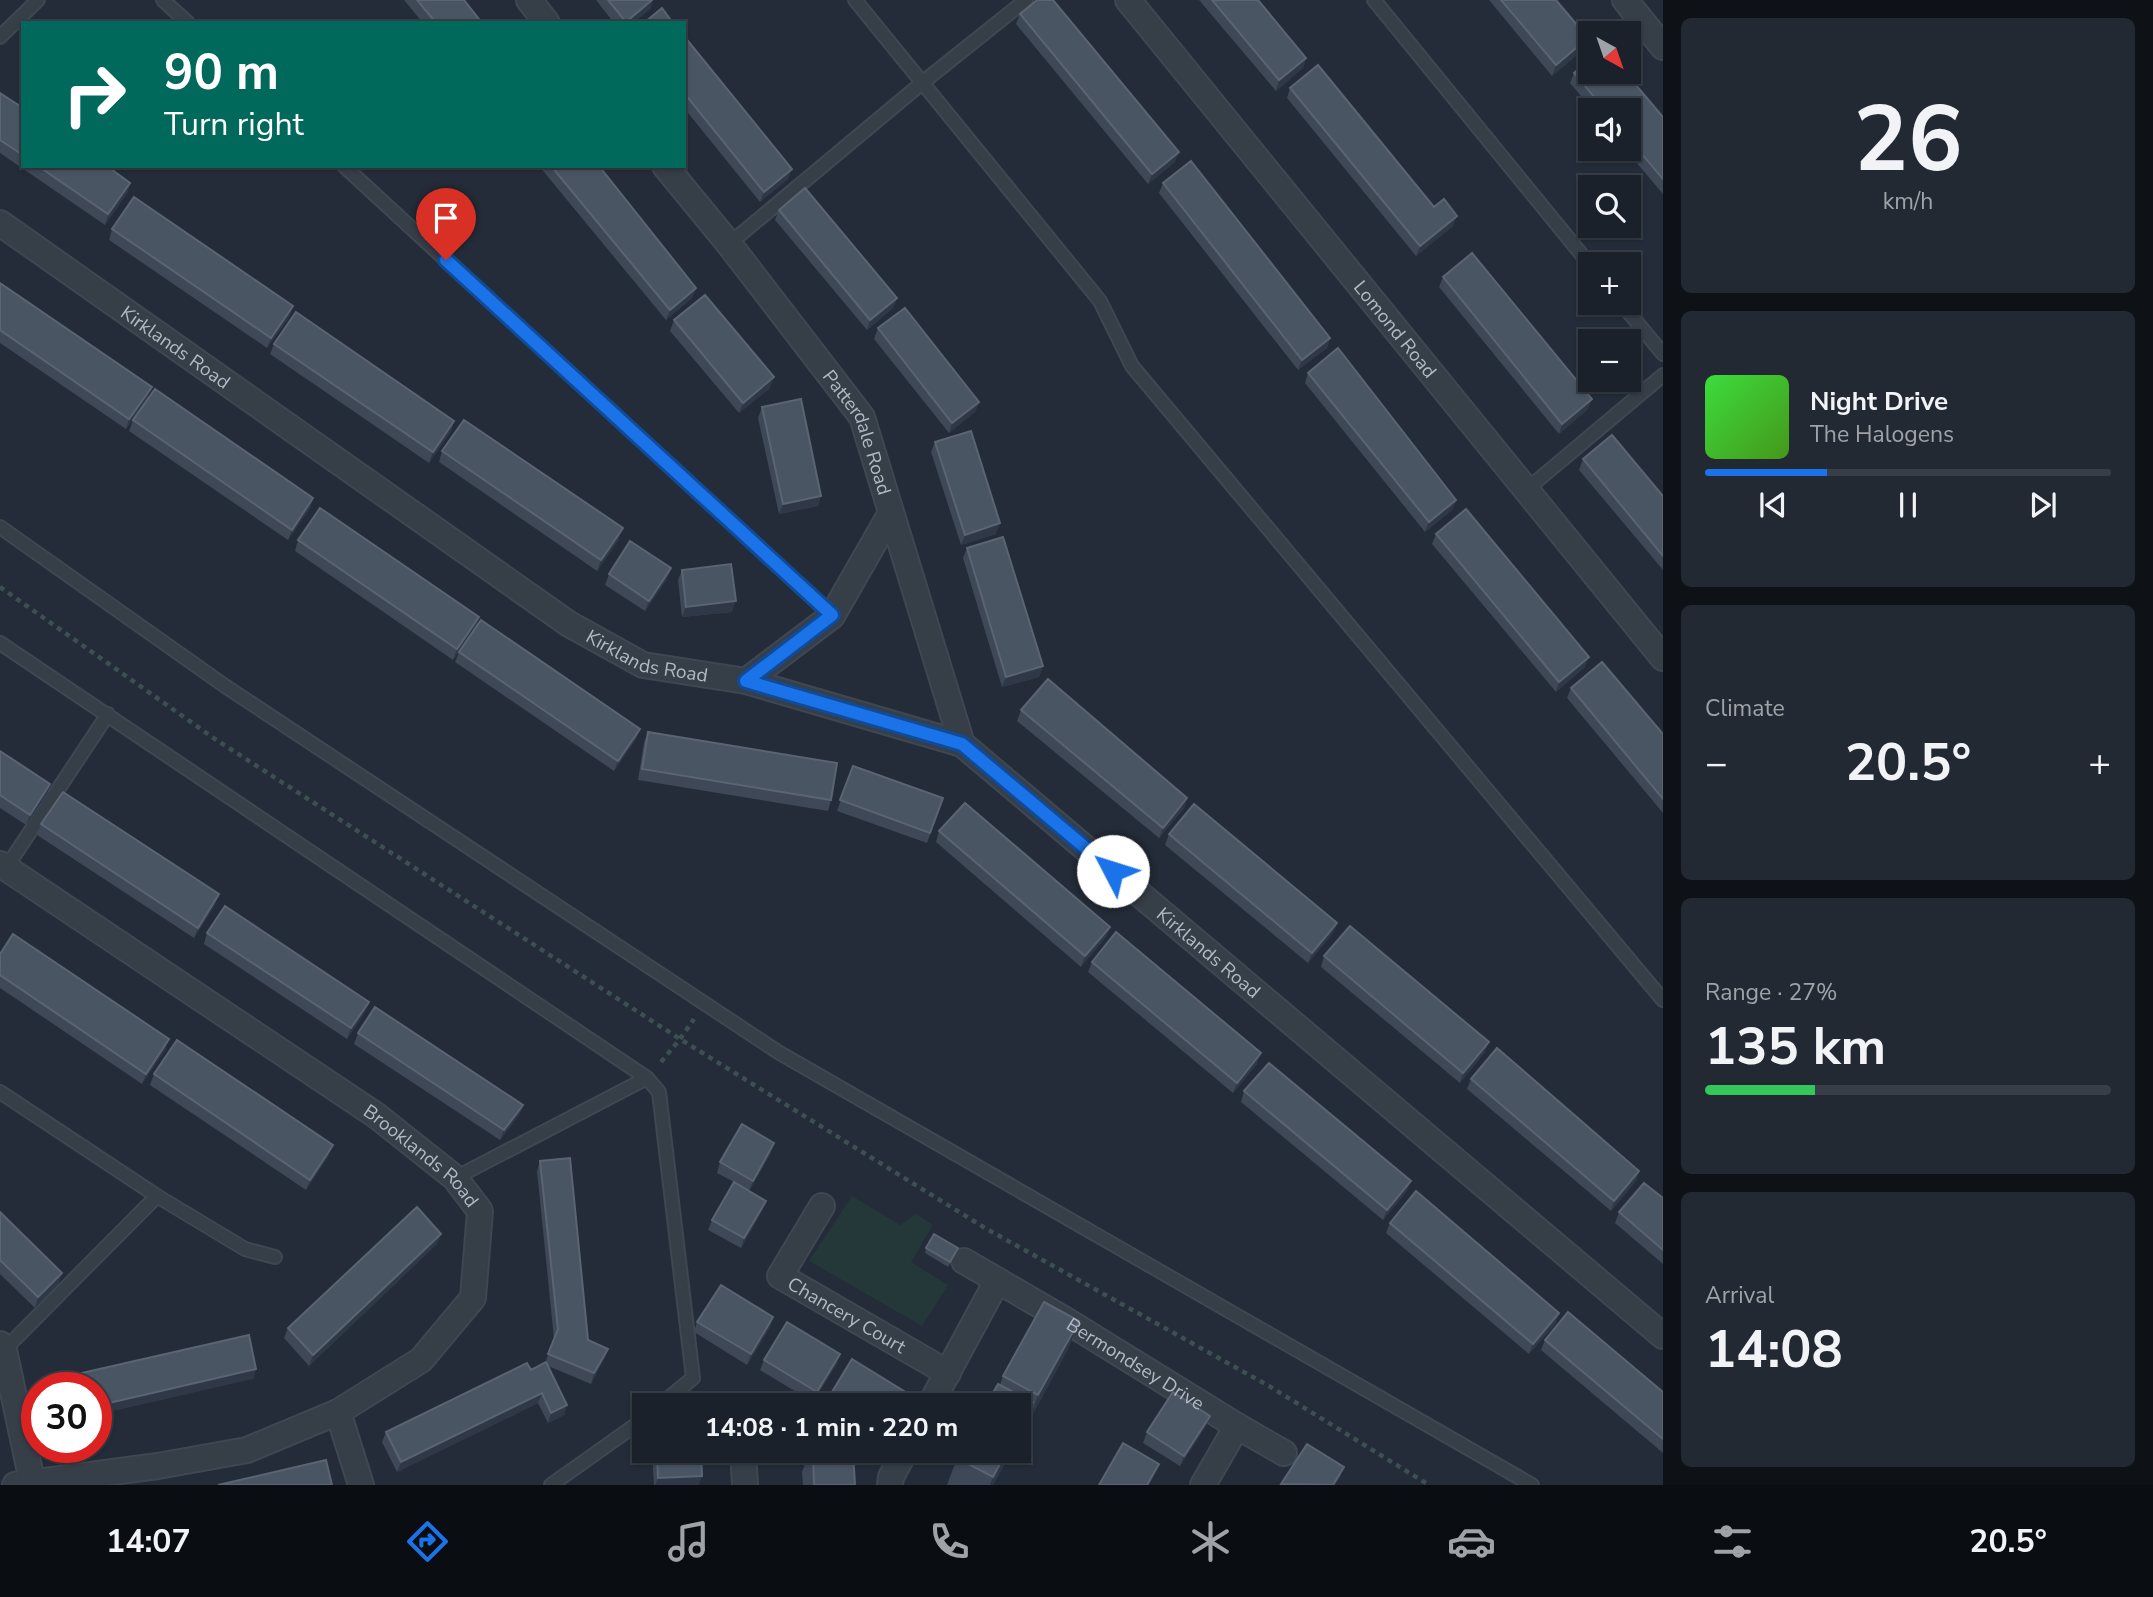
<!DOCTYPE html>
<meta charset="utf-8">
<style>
:root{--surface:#1a212a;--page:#232932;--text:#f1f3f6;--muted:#9fa3a8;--line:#383e47;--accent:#1a73e8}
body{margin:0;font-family:"Nunito Sans",sans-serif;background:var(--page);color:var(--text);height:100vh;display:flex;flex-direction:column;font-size:26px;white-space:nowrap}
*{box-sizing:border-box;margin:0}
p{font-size:23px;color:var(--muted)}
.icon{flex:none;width:38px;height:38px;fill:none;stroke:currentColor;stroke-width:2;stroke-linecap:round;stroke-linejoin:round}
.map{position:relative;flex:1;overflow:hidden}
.panel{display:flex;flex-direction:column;gap:18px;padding:18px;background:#0e1217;width:490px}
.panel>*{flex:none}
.hud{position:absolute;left:21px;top:21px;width:665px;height:147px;border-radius:0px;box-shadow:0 2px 5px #0004,0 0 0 2px var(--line);background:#00695c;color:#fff;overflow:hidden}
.needle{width:46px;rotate:140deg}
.tools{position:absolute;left:1578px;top:21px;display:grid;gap:14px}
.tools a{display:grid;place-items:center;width:63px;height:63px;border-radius:0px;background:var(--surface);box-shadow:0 2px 5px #0004,0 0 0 2px var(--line);font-size:35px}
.speed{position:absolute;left:21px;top:1372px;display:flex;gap:14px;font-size:35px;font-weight:700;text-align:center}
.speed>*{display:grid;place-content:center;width:91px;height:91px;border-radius:50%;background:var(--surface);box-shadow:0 2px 5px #0004,0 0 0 2px var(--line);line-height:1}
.speed .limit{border:10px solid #d22;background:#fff;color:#111}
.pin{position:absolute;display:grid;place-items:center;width:60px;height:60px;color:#fff;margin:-72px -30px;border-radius:50% 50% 50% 0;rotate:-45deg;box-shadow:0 0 7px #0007}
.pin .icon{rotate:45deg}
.me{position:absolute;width:77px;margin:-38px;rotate:310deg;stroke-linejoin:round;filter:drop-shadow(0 0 5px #0008)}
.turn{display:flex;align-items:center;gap:24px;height:147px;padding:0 28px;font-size:32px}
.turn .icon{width:91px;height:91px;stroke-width:2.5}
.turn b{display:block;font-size:49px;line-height:60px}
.big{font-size:52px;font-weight:700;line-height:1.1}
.panel .tile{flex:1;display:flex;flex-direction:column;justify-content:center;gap:10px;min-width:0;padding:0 24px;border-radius:10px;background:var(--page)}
.panel .dial{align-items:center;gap:0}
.dial b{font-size:91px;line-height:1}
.song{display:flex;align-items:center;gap:21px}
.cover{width:84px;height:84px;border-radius:10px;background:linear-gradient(135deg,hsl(120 70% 55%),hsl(100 70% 35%))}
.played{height:7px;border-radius:4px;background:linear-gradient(90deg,var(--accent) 30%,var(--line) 30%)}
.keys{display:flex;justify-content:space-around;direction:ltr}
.heat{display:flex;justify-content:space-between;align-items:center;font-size:38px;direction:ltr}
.charge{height:10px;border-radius:5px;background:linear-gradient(90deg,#34c759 27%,var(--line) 0)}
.trip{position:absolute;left:632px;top:1393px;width:399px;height:70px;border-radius:0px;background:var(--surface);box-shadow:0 2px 5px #0004,0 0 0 2px var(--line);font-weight:700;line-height:70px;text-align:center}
.tabs{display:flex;height:112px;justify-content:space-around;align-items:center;background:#0a0d11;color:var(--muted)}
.tabs .icon{width:49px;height:49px}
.tabs .current{color:var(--accent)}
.tabs b{font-size:32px;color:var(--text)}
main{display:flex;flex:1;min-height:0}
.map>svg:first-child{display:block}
</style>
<main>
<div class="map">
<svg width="1663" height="1485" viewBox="0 0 1663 1485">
<rect width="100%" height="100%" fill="#232c38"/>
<!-- green -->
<path fill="#243739" d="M852,1196L900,1225L916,1214L933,1225L911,1262L948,1285L922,1326L809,1261Z"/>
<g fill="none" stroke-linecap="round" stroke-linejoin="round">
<!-- lane casing -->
<g stroke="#3f4752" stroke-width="16">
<path id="lane" d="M163,0L188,23
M855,0L1100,301L1132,366L1663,1000
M1374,0L1591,266
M0,37L38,0
M344,166L832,616
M729,244L922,83L1026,0
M1621,303L1663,354
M1525,491L1663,375
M0,527L225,686L778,1052L1532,1485
M0,643L647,1078L659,1092L693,1378L660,1405
M6,868L108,714
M0,1092L157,1196L245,1249L275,1257
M455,1178L647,1078
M4,1350L157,1196
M551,1485L644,1419"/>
</g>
<!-- street casing -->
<g stroke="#3f4752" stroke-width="28">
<g id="street">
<path d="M529,0L547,23"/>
<path id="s1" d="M1128,0L1663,658"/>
<path d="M1625,0L1663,47"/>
<path id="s2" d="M665,166L729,244L862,417L962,744"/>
<path id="s3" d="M0,223L569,624L643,665L746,681L962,744L1663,1336"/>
<path d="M746,681L832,616L891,513"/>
<path id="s4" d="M0,864L377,1116L455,1178L480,1211L473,1298L421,1360L338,1412L247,1450L158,1466L15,1485"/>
<path id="s5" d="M822,1206L780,1276L948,1373"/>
<path id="s6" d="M964,1261L1062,1318L1237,1426L1284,1453"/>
<path d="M0,1344L4,1350L32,1481"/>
<path d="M930,1405L997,1281"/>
<path d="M338,1412L361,1485"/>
<path d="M743,1451L745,1485"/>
<path d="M890,1485L891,1477L905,1451"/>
<path d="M1203,1485L1237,1426"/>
</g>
</g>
<!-- path -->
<path stroke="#3d5051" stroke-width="4.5" stroke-dasharray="5 5" stroke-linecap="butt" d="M0,587L215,739L680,1039L985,1228L1269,1386L1429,1485
M661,1062L680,1039L694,1019"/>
<!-- lane -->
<use href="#lane" stroke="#363e48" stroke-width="12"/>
<!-- street -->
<use href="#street" stroke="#363e48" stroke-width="24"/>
</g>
<!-- wall -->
<path fill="#3e4857" d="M404,0H464L482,23H423Z
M596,0H653L650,9L633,23H614Z
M1199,0H1258L1306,58L1303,68L1276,91Z
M1489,0H1556L1588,38L1584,49L1552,76Z
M1020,14L1175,162L1148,184L1016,24Z
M684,36L788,179L760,202L684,108Z
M1574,73L1663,117V194L1625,149H1629V110H1593L1570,83Z
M1290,88L1434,207L1453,226L1416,256L1287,98Z
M0,93L23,108V166H107L130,183L127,193L105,225L0,153Z
M539,166H599L696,288L692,298L666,320Z
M1163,183L1330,338L1327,348L1298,370L1159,193Z
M779,210L897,298L893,308L867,330L775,220Z
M112,229L293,306L289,317L267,348L109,240Z
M1443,277L1588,409L1559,434L1439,287Z
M0,283L148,397L126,429L0,343Z
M674,320L770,388L739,413L670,331Z
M878,328L979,402L975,412L949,433L874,339Z
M274,344L454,421L451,431L429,463L270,354Z
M1308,373L1456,500L1452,510L1425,532L1305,383Z
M762,407L821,496L818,506L779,514L758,418Z
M133,420L313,498L310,508L288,540L129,431Z
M935,442L996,534L961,545L931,452Z
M442,451L619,539L597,571L439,462Z
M1583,459L1663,496V570L1579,470Z
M1436,534L1585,667L1556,692L1432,544Z
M298,540L479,617L475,628L453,660L295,551Z
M967,548L1043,666L1039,677L1002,687L963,558Z
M671,568L667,579L645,611L605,585L609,574Z
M682,570L732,612L682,617L678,580Z
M459,652L640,729L636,739L614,771L455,662Z
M1571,688L1663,734V813L1567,698Z
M1021,710L1187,798L1184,808L1159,838L1017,721Z
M648,732L831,800L828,811L638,780L644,742Z
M0,751L47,794L26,825L0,808Z
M853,766L943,798L927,843L837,811Z
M41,824L215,905L194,938L37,835Z
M939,831L1110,927L1106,937L1081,967L936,842Z
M1169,834L1337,923L1333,933L1308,963L1165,845Z
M207,933L369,1002L365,1012L347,1039L204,944Z
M0,954L169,1039L165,1050L142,1084L0,988Z
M1324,956L1485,1052L1460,1083L1321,967Z
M1092,962L1257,1064L1233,1093L1088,972Z
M358,1033L523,1105L519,1115L500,1140L354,1044Z
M154,1074L329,1155L306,1190L150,1085Z
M1471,1079L1639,1171L1636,1181L1611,1211L1467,1089Z
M1244,1091L1407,1191L1383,1220L1241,1102Z
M771,1153L749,1191L766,1201L762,1211L741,1248L708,1230L712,1220L734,1182L717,1173L720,1162Z
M540,1161L588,1340L608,1349L604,1359L591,1384L548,1366L567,1405L564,1415L548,1423L538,1403L397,1472L382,1442L386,1432L545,1363L554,1339L537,1171Z
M1663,1198V1264L1615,1223L1619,1212Z
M0,1212L59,1283L35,1308L0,1274Z
M1390,1223L1556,1323L1529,1354L1386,1233Z
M437,1244L309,1366L284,1338L288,1328Z
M926,1248L956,1253L948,1267L925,1253Z
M773,1317L770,1327L747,1365L694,1332L697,1322Z
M1079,1321L1068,1349L1028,1423L1026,1422L1023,1430L1000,1385L1003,1376Z
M1545,1340L1663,1392V1453L1541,1350Z
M840,1354L836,1365L813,1402L760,1370L764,1360Z
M256,1369L253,1379L96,1388H70L69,1386L73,1375Z
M904,1391L898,1405H826L829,1397Z
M1210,1416L1206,1426L1180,1466L1143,1443L1147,1432Z
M652,1451H701L699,1485H654Z
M810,1451H853L855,1485H803L802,1472Z
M961,1451H1012L993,1485H947L957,1458Z"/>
<!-- shaded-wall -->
<path fill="#2e3846" d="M652,0H653L650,9L633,23H625Z
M1588,38L1584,49L1552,76L1556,65Z
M1306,58L1303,68L1276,91L1279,80Z
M1179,152L1175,162L1148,184L1152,174Z
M792,169L788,179L760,202L764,192Z
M130,183L127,193L105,225L108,214Z
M1457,216L1453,226L1416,256L1420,246Z
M696,288L692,298L666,320L670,310Z
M897,298L893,308L867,330L870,320Z
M293,306L289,317L267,348L271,338Z
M1330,338L1327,348L1298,370L1302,360Z
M774,377L770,388L739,413L743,403Z
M152,387L148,397L126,429L129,419Z
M1592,399L1588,409L1559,434L1562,424Z
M979,402L975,412L949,433L952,423Z
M454,421L451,431L429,463L433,452Z
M821,496L818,506L779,514L783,504Z
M313,498L310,508L288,540L292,530Z
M1456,500L1452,510L1425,532L1429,522Z
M1000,523L996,534L961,545L965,535Z
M623,528L619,539L597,571L601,560Z
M671,568L667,579L645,611L649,601Z
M736,601L732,612L682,617L686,607Z
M479,617L475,628L453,660L457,649Z
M1589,657L1585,667L1556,692L1559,682Z
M1043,666L1039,677L1002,687L1006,677Z
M640,729L636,739L614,771L618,761Z
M50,784L47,794L26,825L30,815Z
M1187,798L1184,808L1159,838L1163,828Z
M219,894L215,905L194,938L198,928Z
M1337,923L1333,933L1308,963L1312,953Z
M1110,927L1106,937L1081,967L1085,956Z
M369,1002L365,1012L347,1039L351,1028Z
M169,1039L165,1050L142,1084L146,1074Z
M1489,1042L1485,1052L1460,1083L1463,1073Z
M1261,1053L1257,1064L1233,1093L1237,1083Z
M523,1105L519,1115L500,1140L504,1130Z
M774,1143L771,1153L749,1191L753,1181Z
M333,1145L329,1155L306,1190L310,1180Z
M1639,1171L1636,1181L1611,1211L1614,1201Z
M1411,1181L1407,1191L1383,1220L1387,1210Z
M766,1201L762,1211L741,1248L744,1238Z
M441,1234L437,1244L309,1366L313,1355Z
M62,1273L59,1283L35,1308L38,1297Z
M1559,1313L1556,1323L1529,1354L1533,1344Z
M773,1317L770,1327L747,1365L751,1354Z
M1079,1321L1068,1349L1028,1423L1038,1395Z
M608,1349L604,1359L591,1384L594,1373Z
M840,1354L836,1365L813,1402L817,1392Z
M256,1369L253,1379L96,1415V1406Z
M542,1393L538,1403L397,1472L401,1462Z
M1033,1402L1023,1430L1018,1438V1429Z
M567,1405L564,1415L548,1423L551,1413Z
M1210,1416L1206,1426L1180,1466L1184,1456Z
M1007,1451H1012L993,1485H990L993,1477Z
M1159,1464L1155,1474L1149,1485H1147Z
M1344,1467L1340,1478L1335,1485H1333Z
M702,1476L699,1485H655L658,1478Z"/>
<!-- building -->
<path fill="#4a5563" stroke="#5a6472" stroke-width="2" d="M417,0H464L482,23H436Z
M608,0H652L626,22Z
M1037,0H1053L1179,152L1152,174L1020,14Z
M1212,0H1258L1306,58L1279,80Z
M1501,0H1556L1588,38L1556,65Z
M662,8L673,23H644Z
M684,36L792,169L764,192L684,93Z
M1591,59V72H1625L1663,117V179L1629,139V110H1605L1574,73Z
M1318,65L1434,207L1444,199L1457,216L1420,246L1290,88Z
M0,93L23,108V155L0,140Z
M1191,161L1330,338L1302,360L1163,183Z
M38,166H107L130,183L108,214Z
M551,166H599L696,288L670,310Z
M805,188L897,298L870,320L779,210Z
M134,197L293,306L271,338L112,229Z
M1472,253L1592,399L1562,424L1443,277Z
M0,283L152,387L129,419L0,330Z
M705,295L774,377L743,403L674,320Z
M905,308L979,402L952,423L878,328Z
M296,312L454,421L433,452L274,344Z
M1338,348L1456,500L1429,522L1308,373Z
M155,389L313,498L292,530L133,420Z
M801,399L821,496L783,504L762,407Z
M464,420L623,528L601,560L442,451Z
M971,431L1000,523L965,535L935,442Z
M1612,435L1663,496V556L1583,459Z
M320,508L479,617L457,649L298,540Z
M1466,509L1589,657L1559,682L1436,534Z
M1003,537L1043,666L1006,677L967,548Z
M630,541L671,568L649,601L609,574Z
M731,564L736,601L686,607L682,570Z
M481,620L640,729L618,761L459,652Z
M1602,662L1663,734V799L1571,688Z
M1048,679L1187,798L1163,828L1021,710Z
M648,732L837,763L831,800L642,769Z
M0,751L50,784L30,815L0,795Z
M853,766L943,798L930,833L840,800Z
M63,792L219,894L198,928L41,824Z
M965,803L1110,927L1085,956L939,831Z
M1194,804L1337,923L1312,953L1169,834Z
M225,906L369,1002L351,1028L207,933Z
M1350,926L1489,1042L1463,1073L1324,956Z
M1116,932L1261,1053L1237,1083L1092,962Z
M13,934L169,1039L146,1074L0,975V954Z
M375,1007L523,1105L504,1130L358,1033Z
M177,1040L333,1145L310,1180L154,1074Z
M1497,1048L1639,1171L1614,1201L1471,1079Z
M1269,1063L1411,1181L1387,1210L1244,1091Z
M742,1124L774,1143L753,1181L720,1162Z
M570,1158L588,1340L608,1349L594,1373L548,1354L558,1329L540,1161Z
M734,1182L766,1201L744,1238L712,1220Z
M1644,1183L1663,1198V1250L1619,1212Z
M1416,1191L1559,1313L1533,1344L1390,1223Z
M417,1207L441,1234L313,1355L288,1328Z
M0,1212L62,1273L38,1297L0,1260Z
M934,1234L958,1248L950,1262L926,1248Z
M721,1285L773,1317L751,1354L697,1322Z
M1044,1302L1079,1321L1038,1395L1003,1376Z
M1568,1312L1663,1392V1439L1545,1340Z
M787,1322L840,1354L817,1392L764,1360Z
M249,1335L256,1369L96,1406V1388H76L73,1375Z
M852,1359L904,1391L896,1405H843L829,1397Z
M546,1362L567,1405L551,1413L542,1393L401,1462L386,1432L527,1363L531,1370Z
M998,1384L1033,1402L1018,1429V1405H986Z
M1173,1392L1210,1416L1184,1456L1147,1432Z
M1123,1443L1159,1464L1147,1485H1099Z
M1307,1444L1344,1467L1333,1485L1281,1484Z
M657,1451H701L702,1476L658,1478Z
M813,1451H853L855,1485H814Z
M961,1451H1007L993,1477L957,1458Z
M326,1460L332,1485H218Z"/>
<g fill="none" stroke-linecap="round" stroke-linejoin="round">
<!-- route casing -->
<g stroke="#114b97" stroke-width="18">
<path id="route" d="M446,260L832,615L746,681L962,744L1113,871"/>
</g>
<!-- route -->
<use href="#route" stroke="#1a73e8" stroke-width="12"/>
</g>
<g text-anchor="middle" stroke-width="7" stroke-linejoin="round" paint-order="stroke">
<!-- street labels -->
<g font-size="19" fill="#b1b9c5" stroke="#1b232d">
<text dy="7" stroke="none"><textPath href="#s1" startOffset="424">Lomond Road</textPath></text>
<text dy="7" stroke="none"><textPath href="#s3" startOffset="215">Kirklands Road</textPath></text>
<text dy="7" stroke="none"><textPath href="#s2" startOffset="331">Patterdale Road</textPath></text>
<text dy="7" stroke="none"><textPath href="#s3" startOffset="782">Kirklands Road</textPath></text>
<text dy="7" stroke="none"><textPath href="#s3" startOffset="1433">Kirklands Road</textPath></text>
<text dy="7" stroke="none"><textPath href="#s4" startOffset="513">Brooklands Road</textPath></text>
<text dy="7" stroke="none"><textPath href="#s5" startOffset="159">Chancery Court</textPath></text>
<text dy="7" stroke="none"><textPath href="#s6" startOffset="200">Bermondsey Drive</textPath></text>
</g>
</g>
</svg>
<div class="tools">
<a><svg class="needle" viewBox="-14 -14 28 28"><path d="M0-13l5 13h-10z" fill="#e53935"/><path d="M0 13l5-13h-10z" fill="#9fa3a8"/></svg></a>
<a><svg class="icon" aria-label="sound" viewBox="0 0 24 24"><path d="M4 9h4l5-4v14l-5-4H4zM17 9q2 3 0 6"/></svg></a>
<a><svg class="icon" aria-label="search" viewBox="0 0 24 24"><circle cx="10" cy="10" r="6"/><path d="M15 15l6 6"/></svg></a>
<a>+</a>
<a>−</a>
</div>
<div class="speed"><div class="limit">30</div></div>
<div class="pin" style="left:446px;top:260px;background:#d93025"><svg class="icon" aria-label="arrive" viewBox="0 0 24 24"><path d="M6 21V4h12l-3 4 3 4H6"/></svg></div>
<svg class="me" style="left:1113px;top:871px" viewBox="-20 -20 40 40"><circle r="19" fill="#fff"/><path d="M0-13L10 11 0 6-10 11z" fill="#1a73e8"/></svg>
<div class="trip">14:08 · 1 min · 220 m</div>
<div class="hud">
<div class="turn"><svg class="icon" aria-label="right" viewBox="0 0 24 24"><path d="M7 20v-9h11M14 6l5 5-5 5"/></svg><div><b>90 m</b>Turn right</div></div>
</div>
</div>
<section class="panel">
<div class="tile dial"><b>26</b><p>km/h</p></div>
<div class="tile">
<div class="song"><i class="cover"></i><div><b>Night Drive</b><p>The Halogens</p></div></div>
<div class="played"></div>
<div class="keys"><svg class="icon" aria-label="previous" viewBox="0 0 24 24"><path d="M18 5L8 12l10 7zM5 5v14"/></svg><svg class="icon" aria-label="pause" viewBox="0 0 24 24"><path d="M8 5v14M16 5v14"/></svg><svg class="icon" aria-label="next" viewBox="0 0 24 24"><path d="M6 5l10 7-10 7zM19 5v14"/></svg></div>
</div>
<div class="tile"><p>Climate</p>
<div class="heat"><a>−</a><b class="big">20.5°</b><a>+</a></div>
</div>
<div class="tile"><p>Range · 27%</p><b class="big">135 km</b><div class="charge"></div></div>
<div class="tile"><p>Arrival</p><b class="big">14:08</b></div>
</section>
</main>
<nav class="tabs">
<b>14:07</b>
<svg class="icon current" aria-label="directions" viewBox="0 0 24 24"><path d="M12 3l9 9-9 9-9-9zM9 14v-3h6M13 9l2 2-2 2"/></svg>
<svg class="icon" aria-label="music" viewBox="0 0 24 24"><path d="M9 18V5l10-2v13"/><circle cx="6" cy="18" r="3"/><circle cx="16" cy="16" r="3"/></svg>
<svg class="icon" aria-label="phone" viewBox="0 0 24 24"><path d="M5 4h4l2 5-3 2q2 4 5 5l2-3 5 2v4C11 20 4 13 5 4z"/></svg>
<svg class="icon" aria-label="climate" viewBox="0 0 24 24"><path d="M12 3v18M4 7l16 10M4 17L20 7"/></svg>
<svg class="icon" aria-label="car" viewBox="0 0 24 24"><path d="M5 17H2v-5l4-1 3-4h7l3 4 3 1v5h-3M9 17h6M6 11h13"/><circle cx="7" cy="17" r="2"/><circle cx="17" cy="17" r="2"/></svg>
<svg class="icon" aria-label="filters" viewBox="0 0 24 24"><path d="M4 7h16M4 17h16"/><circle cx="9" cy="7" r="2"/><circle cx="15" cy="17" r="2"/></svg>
<b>20.5°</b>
</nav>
